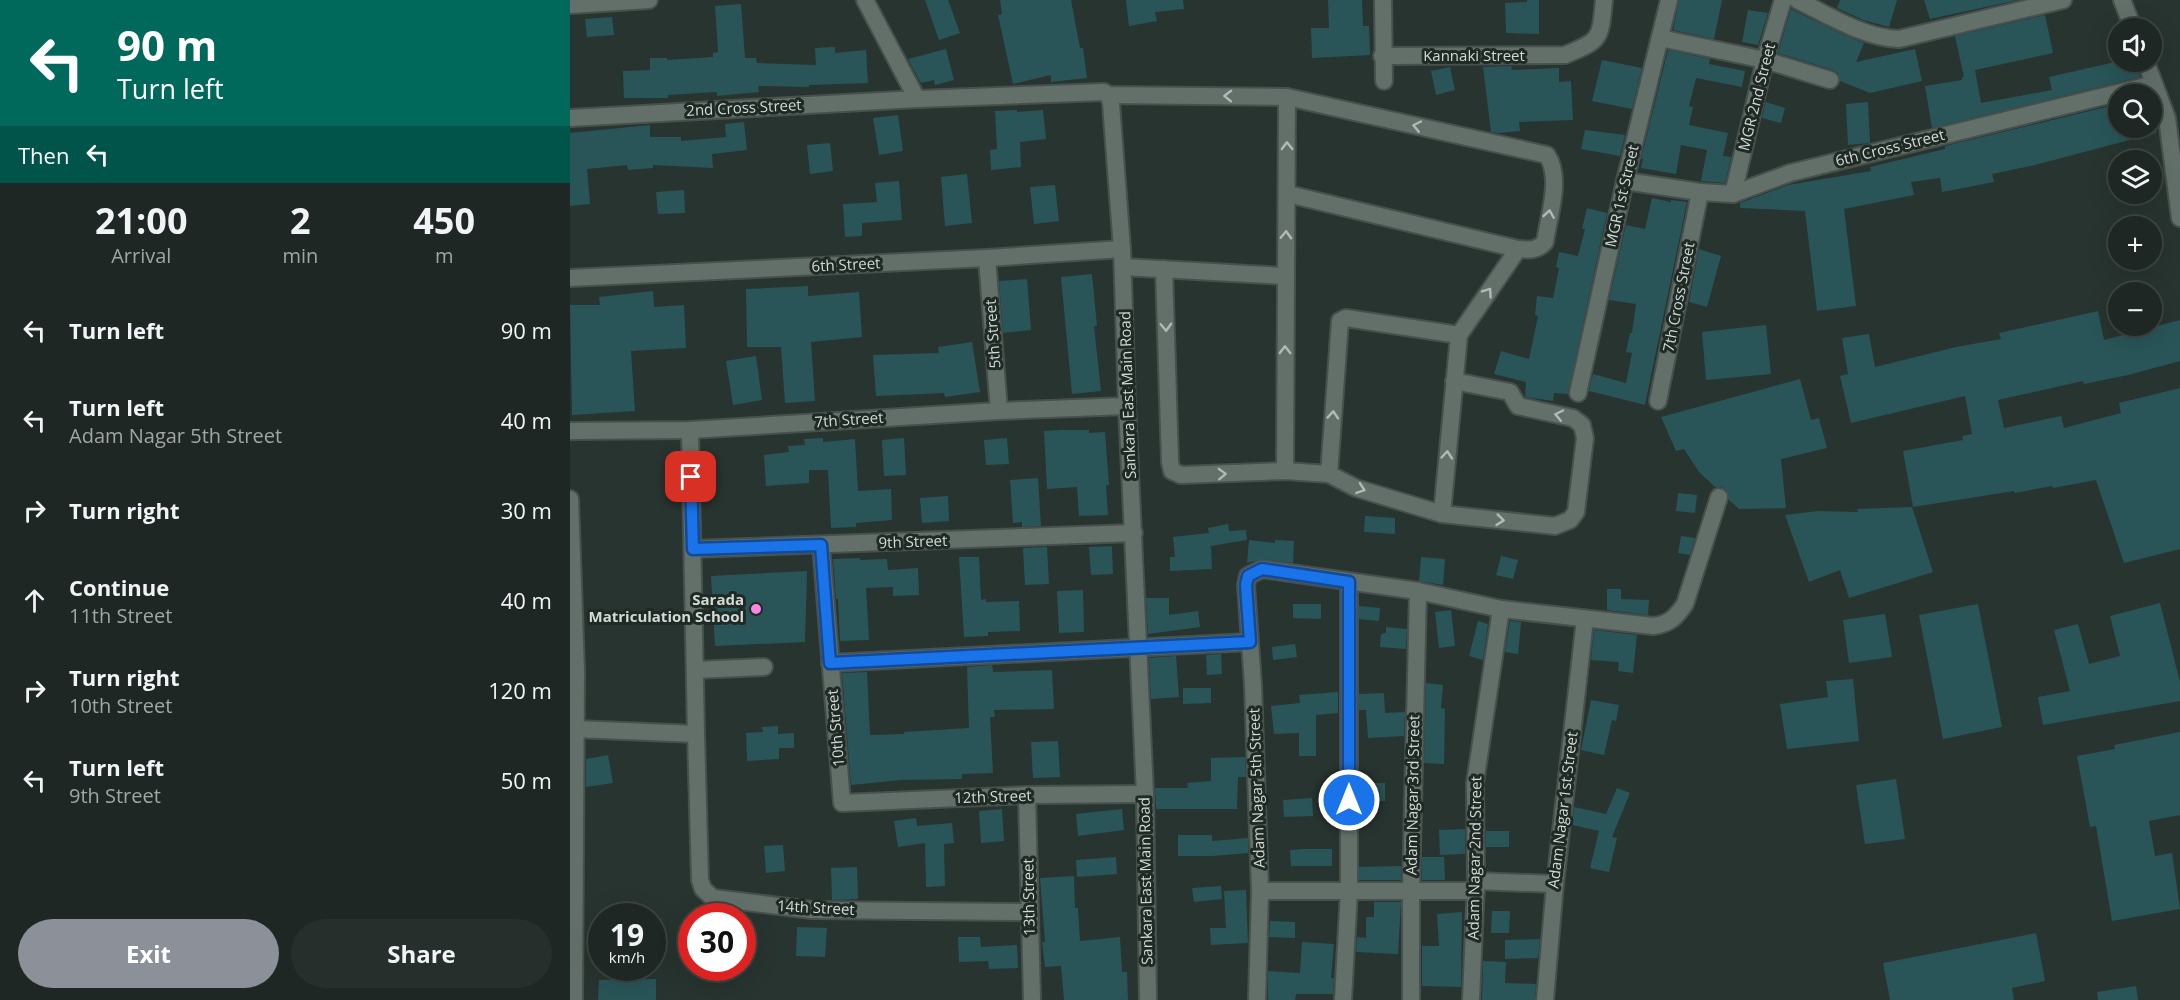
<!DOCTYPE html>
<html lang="en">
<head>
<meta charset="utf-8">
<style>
  :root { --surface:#1e2723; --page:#262f2b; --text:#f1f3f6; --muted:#a1a5a6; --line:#3c4441; --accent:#8c9099 }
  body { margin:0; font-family:"Open Sans",sans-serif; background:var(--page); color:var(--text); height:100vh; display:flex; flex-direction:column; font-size:22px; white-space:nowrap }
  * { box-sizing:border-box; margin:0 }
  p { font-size:20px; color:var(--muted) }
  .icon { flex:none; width:33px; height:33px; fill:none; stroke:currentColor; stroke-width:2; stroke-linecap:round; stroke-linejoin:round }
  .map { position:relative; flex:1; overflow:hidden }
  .side { display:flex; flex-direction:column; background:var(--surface); width:570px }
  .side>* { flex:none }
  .hud { background:#00695c; color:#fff; overflow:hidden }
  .tools { position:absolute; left:1538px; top:18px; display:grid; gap:12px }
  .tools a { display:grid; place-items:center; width:54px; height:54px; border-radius:50%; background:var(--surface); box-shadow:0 6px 24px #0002,0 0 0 2px var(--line); font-size:30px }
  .speed { position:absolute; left:18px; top:903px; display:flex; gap:12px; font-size:30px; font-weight:700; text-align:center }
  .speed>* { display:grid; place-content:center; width:78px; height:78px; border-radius:50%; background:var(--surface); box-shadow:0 6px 24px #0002,0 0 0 2px var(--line); line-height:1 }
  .speed small { font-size:15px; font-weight:400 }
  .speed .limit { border:9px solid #d22; background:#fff; color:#111 }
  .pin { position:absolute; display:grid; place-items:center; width:51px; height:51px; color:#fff; margin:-26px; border-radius:12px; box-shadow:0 3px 9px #0006 }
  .me { position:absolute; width:66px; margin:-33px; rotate:0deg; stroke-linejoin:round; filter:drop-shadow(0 0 4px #0008) }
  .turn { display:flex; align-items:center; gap:21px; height:126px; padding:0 18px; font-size:27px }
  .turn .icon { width:78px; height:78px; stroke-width:2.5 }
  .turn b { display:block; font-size:42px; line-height:51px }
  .then { display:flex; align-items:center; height:57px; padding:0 18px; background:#0003; gap:12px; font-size:22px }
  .eta { display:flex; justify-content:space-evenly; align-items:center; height:102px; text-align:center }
  .eta b { font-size:36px; font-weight:700; line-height:42px }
  .button { display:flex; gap:12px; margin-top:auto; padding:12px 18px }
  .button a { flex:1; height:69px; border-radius:36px; background:var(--accent); color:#fff; font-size:24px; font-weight:700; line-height:69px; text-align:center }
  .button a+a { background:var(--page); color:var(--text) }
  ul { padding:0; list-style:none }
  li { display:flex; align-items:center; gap:18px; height:90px; padding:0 18px }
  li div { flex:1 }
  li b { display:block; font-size:22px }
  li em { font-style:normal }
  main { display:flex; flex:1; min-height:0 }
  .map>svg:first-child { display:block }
  .building { fill:#295558 }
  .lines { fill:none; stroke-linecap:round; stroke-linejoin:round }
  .minor-casing { stroke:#47504d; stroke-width:20 }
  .tertiary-casing { stroke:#47504d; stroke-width:20 }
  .minor { stroke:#63706a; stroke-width:16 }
  .tertiary { stroke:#63706a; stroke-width:16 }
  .oneway { stroke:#b1bab6 }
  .route-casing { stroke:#114b97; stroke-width:15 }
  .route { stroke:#1a73e8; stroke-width:10 }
  .poi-dot { fill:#fc86e4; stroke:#1f2a25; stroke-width:2 }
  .labels { text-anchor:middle; stroke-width:6; stroke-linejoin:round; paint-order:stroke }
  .street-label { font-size:15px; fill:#d3dad7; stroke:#1f2a25 }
  .poi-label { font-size:15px; font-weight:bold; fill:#d3dad7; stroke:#1f2a25; text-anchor:end }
</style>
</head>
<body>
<main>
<section class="side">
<div class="hud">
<div class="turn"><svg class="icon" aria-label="left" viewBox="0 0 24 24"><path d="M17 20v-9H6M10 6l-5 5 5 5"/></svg><div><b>90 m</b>Turn left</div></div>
<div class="then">Then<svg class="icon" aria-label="left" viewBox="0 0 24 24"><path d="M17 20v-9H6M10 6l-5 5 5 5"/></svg></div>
</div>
<div class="eta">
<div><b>21:00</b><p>Arrival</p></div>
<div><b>2</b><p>min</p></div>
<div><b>450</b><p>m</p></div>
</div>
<ul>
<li><svg class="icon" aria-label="left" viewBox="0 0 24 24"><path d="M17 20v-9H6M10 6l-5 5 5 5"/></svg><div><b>Turn left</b></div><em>90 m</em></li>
<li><svg class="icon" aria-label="left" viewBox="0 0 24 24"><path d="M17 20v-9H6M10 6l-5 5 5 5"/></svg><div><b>Turn left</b><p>Adam Nagar 5th Street</p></div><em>40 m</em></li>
<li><svg class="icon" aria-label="right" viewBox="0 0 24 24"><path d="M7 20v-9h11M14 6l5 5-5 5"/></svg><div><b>Turn right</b></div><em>30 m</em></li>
<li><svg class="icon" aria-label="ahead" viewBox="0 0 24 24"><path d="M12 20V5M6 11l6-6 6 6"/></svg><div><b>Continue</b><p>11th Street</p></div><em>40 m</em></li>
<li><svg class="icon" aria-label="right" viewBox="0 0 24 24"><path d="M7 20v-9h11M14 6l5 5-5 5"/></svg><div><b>Turn right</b><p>10th Street</p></div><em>120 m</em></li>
<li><svg class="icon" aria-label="left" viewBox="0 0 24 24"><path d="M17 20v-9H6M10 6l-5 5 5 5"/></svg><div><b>Turn left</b><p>9th Street</p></div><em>50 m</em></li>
</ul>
<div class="button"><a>Exit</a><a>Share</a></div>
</section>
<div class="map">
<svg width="1610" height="1000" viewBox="0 0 1610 1000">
  <rect width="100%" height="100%" fill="#28342f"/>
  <g class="building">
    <polygon points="355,0 378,0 390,33 369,40"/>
    <polygon points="430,0 501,0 510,48 513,48 517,78 481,82 481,75 443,84 428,15 432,14"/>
    <polygon points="556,0 613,0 614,9 585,12 587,21 559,26"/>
    <polygon points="758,0 792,0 793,26 799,26 800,55 742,58 741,28 759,28"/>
    <polygon points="957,0 969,0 969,34 936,33 935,3 957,2"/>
    <polygon points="1109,0 1152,0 1144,39 1103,30"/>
    <polygon points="1270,0 1327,0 1319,27 1293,20 1267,8"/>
    <polygon points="1354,0 1448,0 1360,19"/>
    <polygon points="171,4 175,58 186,58 187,63 246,65 245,48 265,47 265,53 296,50 298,83 239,85 239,87 188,86 189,92 147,96 147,92 98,95 98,98 54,98 53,71 80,70 80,58 97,58 97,60 143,57 143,53 148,52 145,6"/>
    <polygon points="1221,9 1272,34 1294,43 1286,62 1345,49 1352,81 1300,93 1270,81 1268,73 1263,70 1208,53"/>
    <polygon points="1178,10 1198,13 1188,45 1172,42"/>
    <polygon points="1475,15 1483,53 1405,70 1411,103 1482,90 1479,77 1545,62 1566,62 1570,77 1362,128 1355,86 1392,80 1392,77 1394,77 1385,36"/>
    <polygon points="42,17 44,35 17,37 15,19"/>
    <polygon points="376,49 384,80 365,85 364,80 351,83 338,59"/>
    <polygon points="1098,50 1140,59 1139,64 1175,71 1172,87 1126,78 1119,106 1123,107 1119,125 1158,133 1153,156 1161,157 1155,183 1131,181 1137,150 1111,145 1106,174 1071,168 1073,159 1071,159"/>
    <polygon points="1032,60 1072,68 1062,109 1022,101"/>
    <polygon points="941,66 942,70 989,68 989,82 1001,81 1003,120 949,122 950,131 929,133 921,132 913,67"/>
    <polygon points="880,67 885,90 866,95 861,71"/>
    <polygon points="1196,102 1215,108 1211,123 1192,118"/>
    <polygon points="1298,102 1300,143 1278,145 1276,104"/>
    <polygon points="1548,104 1548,128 1585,128 1586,133 1465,165 1422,174 1424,182 1372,192 1370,178 1341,182 1344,195 1274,209 1286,306 1247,311 1235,211 1170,208 1170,203 1218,185 1301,171 1300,167 1375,149 1375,146"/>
    <polygon points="447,110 447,112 473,110 476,139 450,142 451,167 421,170 420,150 427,149 425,111"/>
    <polygon points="328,115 333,151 309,155 303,118"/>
    <polygon points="174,122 177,150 142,154 143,168 83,165 83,168 58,170 57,165 17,169 20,204 0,206 0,133 80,125 80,137 111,137 111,141 156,137 155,124"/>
    <polygon points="1015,130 1055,135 1050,156 1011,149"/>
    <polygon points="260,143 263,171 240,174 237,145"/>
    <polygon points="397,174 402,223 375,226 371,177"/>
    <polygon points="329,181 332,220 292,223 292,236 275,237 273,204 307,202 305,183"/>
    <polygon points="485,185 489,221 464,224 460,187"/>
    <polygon points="114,190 115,213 88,214 86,192"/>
    <polygon points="1082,198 1101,202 1101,200 1117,202 1075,405 1019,391 1023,374 1056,383 1062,353 1056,352 1060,333 1062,333 1066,304 1039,300 1056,225 1075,229"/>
    <polygon points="1017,208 1037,213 998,394 984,393 983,401 955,397 956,382 924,374 931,351 959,359 968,316 965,315 967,296 983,298 989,268 986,267 989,252 1008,256 1015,229 1012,229"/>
    <polygon points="1129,249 1151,256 1137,307 1119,302"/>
    <polygon points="522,274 527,326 524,326 531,391 502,394 491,277"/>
    <polygon points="457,279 461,330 433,333 429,281"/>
    <polygon points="238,286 238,296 289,292 292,337 241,342 245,401 215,403 211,347 177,347 176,289"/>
    <polygon points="83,291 84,307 114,305 116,348 61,351 65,411 2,415 0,305 30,305 29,297"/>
    <polygon points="1528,311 1534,340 1610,320 1610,361 1558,375 1514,384 1513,381 1428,400 1434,428 1491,416 1494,428 1551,413 1549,403 1610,388 1610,549 1554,563 1526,480 1483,488 1482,486 1445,493 1444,491 1343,507 1333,451 1393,440 1392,436 1402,434 1395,396 1281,423 1270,376 1278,374 1272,338 1299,334 1305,367 1386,347 1431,339 1429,333"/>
    <polygon points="1196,325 1201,374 1136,380 1132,332"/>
    <polygon points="402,342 410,392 375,397 374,393 306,396 303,355 369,353 368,347"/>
    <polygon points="186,356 192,400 163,405 156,361"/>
    <polygon points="1230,379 1241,420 1249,418 1257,448 1211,459 1216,508 1169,509 1159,500 1156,490 1152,487 1145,487 1129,472 1114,449 1106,451 1091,417"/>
    <polygon points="491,430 519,430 519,433 535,432 539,485 536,485 538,515 509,516 507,487 477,489 474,431"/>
    <polygon points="253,438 253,442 285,439 288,491 321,489 322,520 286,523 286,527 261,528 258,470 239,470 239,483 196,486 194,455 219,452 218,446 235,445 234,439"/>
    <polygon points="334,438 336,475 314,476 312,440"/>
    <polygon points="437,438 439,464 416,465 414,440"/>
    <polygon points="468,478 471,526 452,527 452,522 443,523 440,480"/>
    <polygon points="1108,493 1127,495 1125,513 1106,511"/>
    <polygon points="378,496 379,521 352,523 350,498"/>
    <polygon points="1342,507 1363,572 1279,598 1270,570 1239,582 1215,515 1248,511 1288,512 1287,509"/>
    <polygon points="795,516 825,518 825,534 794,532"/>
    <polygon points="658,524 659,531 676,530 677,540 641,546 642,569 600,571 600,557 605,557 603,537 639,533 638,528"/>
    <polygon points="1111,536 1125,538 1120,555 1108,553"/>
    <polygon points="679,540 705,543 705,540 724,541 723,563 693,559 677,563"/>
    <polygon points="542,546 543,574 521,575 519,547"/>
    <polygon points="477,547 479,584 455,585 453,548"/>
    <polygon points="931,556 948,560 943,579 926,575"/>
    <polygon points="389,557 409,557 411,600 416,599 416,602 449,601 450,631 418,632 418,636 394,637"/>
    <polygon points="851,557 875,559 873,585 849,581"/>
    <polygon points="290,558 290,560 317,559 318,570 348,568 349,595 323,596 323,587 296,588 299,640 270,641 268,599 266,599 263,559"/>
    <polygon points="237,571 235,642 145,646 141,576"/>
    <polygon points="1037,589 1051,589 1051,599 1079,600 1078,615 1037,610"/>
    <polygon points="513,590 514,632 489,633 487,591"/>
    <polygon points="576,598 599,598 599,615 628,611 630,627 578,634"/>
    <polygon points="1590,603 1610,682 1610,701 1473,725 1468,697 1500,691 1484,630 1508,624 1519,664 1550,656 1540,616"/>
    <polygon points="723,604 751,604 751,619 723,618"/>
    <polygon points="1408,604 1432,727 1373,739 1349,615"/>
    <polygon points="789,606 810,608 809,621 789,619"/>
    <polygon points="881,610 885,646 869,648 865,612"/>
    <polygon points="1315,614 1322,657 1279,663 1273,620"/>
    <polygon points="908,621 918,624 913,660 899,656"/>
    <polygon points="940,621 951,622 948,654 935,652"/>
    <polygon points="816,627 837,629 836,649 810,647 811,634 816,633"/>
    <polygon points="1024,630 1067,635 1063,673 1048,671 1049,662 1021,660"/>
    <polygon points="725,644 727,657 703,660 702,647"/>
    <polygon points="651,654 652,674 637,675 636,655"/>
    <polygon points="606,656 609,697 581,699 579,658"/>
    <polygon points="422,665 423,672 482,670 484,709 424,710 425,717 420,717 423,773 392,774 392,779 331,780 281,785 272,673 297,672 300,735 334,734 334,732 399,728 397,667"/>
    <polygon points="1283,679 1289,741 1217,749 1210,704 1258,697 1256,681"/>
    <polygon points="856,683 873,685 871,708 875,709 874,764 854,763"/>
    <polygon points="613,688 641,688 641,703 613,704"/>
    <polygon points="768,692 768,713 746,715 746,756 729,756 729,733 704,734 701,706 730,703 729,695"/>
    <polygon points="814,693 815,713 835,712 834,736 798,738 796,710 789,710 789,694"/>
    <polygon points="1021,700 1049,705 1046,721 1042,720 1034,755 1011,750"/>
    <polygon points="208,726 208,734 224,733 224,748 209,748 209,759 177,761 176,733 193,732 192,727"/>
    <polygon points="1610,732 1610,815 1579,821 1585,856 1602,853 1610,909 1542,921 1526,826 1520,827 1507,756 1545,749 1544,745"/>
    <polygon points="488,741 490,777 463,778 461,742"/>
    <polygon points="38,755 43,783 16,787 16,759"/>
    <polygon points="675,757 676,777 668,777 667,809 586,809 585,788 618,788 617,783 641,781 641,758"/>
    <polygon points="1326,779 1335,839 1295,844 1286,785"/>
    <rect x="793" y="783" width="22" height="18"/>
    <polygon points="1047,788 1060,793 1042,837 1047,838 1039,872 1020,868 1029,831 1002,825 1004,807 1036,814"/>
    <polygon points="742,798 743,816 714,817 713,800"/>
    <polygon points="432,809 434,841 411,843 409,811"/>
    <polygon points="552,809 554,830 508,836 506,814"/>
    <polygon points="346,818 347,826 382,823 384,843 374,844 375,886 356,887 355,843 328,847 324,821"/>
    <polygon points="895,829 895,854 870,855 869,830"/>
    <rect x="916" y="831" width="23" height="16"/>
    <polygon points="608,835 642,835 642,841 678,838 678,853 642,856 608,856"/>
    <polygon points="213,845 215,871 196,873 194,846"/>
    <polygon points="734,849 762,849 762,866 721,866 720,850"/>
    <polygon points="546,857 547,874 507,877 506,860"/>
    <polygon points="852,857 874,857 875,880 852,880"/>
    <polygon points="831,866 831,880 789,880 789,867"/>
    <polygon points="287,867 288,899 262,900 261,868"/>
    <polygon points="504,876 505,908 508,908 510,941 550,937 552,972 557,972 558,1000 494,1000 491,966 475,967 472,942 475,942 470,878"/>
    <polygon points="651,886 652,899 624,902 622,888"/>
    <polygon points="676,890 678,943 641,945 640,928 656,928 654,891"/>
    <polygon points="804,902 831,902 828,954 786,952 787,937 796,938 796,917 804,917"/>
    <polygon points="922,911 940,911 939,933 921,933"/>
    <polygon points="892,912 891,987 852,986 852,946 869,946 867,914"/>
    <polygon points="700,921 725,922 725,938 699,937"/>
    <polygon points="227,927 257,928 255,957 226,956"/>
    <polygon points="1466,933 1475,981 1442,988 1444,1000 1320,1000 1313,963"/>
    <polygon points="388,937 410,937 411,947 447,945 448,968 419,969 418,961 389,962"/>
    <polygon points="970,939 968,958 935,959 935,940"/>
    <polygon points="732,942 764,944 761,978 764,978 763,994 726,994 725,1000 698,1000 698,971 730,973"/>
    <polygon points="913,961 936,962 935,983 966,984 965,1000 912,1000"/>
    <polygon points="86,979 86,1000 28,1000 29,980"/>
    <polygon points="1566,986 1568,1000 1528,1000 1527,992"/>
  </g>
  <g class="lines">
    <g class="minor-casing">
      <g id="minor">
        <polyline points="295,0 347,99"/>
        <polyline points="813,0 814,81"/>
        <path d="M1227 0C1258 15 1294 38 1329 39L1493 0"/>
        <polyline points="0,5 79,0"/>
        <polyline points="1090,38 1195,60 1260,80"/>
        <path d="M812 56 995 55C1032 40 1030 39 1034 0"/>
        <polyline points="539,95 541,103 552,249 557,406 575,794 578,1000"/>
        <path d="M0 118 347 99 534 92 539 95 717 97 977 155C992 178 979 215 975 242 967 251 959 250 948 249L718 194"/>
        <polyline points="1055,181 1130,192 1163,194 1220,173 1584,84"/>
        <polyline points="1163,194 1195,60 1213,0"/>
        <polyline points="417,258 429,411"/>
        <polyline points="553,267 715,276"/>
        <polyline points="594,269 600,462 602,471 611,475 715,471 759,474 786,488 872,514 985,526 1000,520 1006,512 1015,438 1012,425 1003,418 948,406 940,392 884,381"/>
        <polyline points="0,278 417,258 552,249"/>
        <polyline points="1008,393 1055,181 1099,0"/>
        <polyline points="1088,401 1130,192"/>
        <polyline points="120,430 126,734"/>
        <polyline points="0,431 120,430 429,411 557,406"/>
        <polyline points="715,471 717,97"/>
        <polyline points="759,474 770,321 776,318 889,335"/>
        <polyline points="872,514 889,335 948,249"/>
        <polyline points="251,545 272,803 457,795 575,794"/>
        <polyline points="123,549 564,533"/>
        <polyline points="260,663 680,642"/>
        <polyline points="125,670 194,667"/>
        <polyline points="6,729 126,734 130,880 133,889 143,898 242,910 459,912"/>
        <polyline points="457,795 462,1000"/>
        <polyline points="906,881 985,884"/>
        <polyline points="690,891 906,891"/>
        <path d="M687 1000 690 891 683 685 676 585 678 576 692 569 848 591 931 609 1083 626C1100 624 1106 617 1115 604L1149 497"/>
        <polyline points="773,1000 779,891 779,582"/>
        <polyline points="841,1000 841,891 848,591"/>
        <polyline points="901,1000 906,881 905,783 931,609"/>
        <polyline points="975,1000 985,884 1015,619"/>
      </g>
    </g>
    <g class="tertiary-casing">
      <g id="tertiary">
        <polyline points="1552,0 1563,28"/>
        <polyline points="1576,62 1597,118 1610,218"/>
        <polyline points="0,499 6,671 4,1000"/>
      </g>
    </g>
    <use href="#minor" class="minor"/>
    <use href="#tertiary" class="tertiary"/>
  </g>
  <defs><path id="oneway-chevron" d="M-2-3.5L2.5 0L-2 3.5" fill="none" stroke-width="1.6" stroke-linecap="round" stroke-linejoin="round" transform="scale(1.5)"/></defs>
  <g class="oneway">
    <use href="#oneway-chevron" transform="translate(658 96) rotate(-179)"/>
    <use href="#oneway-chevron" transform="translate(847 126) rotate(-168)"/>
    <use href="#oneway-chevron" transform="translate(717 146) rotate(-91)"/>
    <use href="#oneway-chevron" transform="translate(979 214) rotate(-81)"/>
    <use href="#oneway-chevron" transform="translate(716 235) rotate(-88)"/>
    <use href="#oneway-chevron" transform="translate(918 292) rotate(-55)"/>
    <use href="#oneway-chevron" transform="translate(596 327) rotate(88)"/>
    <use href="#oneway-chevron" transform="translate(715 350) rotate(-90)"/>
    <use href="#oneway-chevron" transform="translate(763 415) rotate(-86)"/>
    <use href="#oneway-chevron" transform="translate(989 415) rotate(-168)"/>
    <use href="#oneway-chevron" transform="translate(877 455) rotate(-85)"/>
    <use href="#oneway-chevron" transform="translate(652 474) rotate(-2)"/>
    <use href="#oneway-chevron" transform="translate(791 489) rotate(19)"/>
    <use href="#oneway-chevron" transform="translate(930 520) rotate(6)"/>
  </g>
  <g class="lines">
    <g class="route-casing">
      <polyline id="route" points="121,477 123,549 251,545 260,663 680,642 676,585 678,576 692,569 779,582 779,800"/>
    </g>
    <use href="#route" class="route"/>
  </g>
  <circle class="poi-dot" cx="186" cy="609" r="6"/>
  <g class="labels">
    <g class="street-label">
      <text x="904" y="61">Kannaki Street</text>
      <text transform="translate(1187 97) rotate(-76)" y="5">MGR 2nd Street</text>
      <text transform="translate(174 108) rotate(-3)" y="5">2nd Cross Street</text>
      <text transform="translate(1320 148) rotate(-14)" y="5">6th Cross Street</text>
      <text transform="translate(1052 196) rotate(-77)" y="5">MGR 1st Street</text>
      <text transform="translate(276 265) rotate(-3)" y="5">6th Street</text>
      <text transform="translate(1109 297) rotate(-79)" y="5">7th Cross Street</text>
      <text transform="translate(423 334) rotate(-94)" y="5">5th Street</text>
      <text transform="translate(558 395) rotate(-92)" y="5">Sankara East Main Road</text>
      <text transform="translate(279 420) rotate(-4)" y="5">7th Street</text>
      <text transform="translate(343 542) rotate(-2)" y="5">9th Street</text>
      <text transform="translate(266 728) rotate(-95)" y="5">10th Street</text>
      <text transform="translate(687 788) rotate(-92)" y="5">Adam Nagar 5th Street</text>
      <text transform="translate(843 795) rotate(-89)" y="5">Adam Nagar 3rd Street</text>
      <text transform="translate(423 797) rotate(-2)" y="5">12th Street</text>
      <text transform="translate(993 810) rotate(-83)" y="5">Adam Nagar 1st Street</text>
      <text transform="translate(905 858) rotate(-89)" y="5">Adam Nagar 2nd Street</text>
      <text transform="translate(576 881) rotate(-91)" y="5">Sankara East Main Road</text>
      <text transform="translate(459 897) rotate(-91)" y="5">13th Street</text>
      <text transform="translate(246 908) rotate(3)" y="5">14th Street</text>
    </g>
    <g class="poi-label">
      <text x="174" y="605">Sarada<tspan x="174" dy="17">Matriculation School</tspan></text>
    </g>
  </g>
</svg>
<div class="tools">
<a><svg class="icon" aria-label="sound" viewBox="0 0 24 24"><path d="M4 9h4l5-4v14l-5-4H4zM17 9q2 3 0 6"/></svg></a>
<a><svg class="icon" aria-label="search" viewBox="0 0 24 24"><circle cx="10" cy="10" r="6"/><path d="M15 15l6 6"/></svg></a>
<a><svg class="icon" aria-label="layers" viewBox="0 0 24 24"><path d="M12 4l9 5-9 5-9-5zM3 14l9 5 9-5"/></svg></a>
<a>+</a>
<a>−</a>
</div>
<div class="speed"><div>19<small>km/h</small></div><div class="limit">30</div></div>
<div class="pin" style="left:121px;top:477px;background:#d93025"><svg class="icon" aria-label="arrive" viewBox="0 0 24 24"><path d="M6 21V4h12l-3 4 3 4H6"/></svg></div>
<svg class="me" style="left:779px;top:800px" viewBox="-20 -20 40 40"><circle r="17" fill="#1a73e8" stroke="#fff" stroke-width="3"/><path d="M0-11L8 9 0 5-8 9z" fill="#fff"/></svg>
</div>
</main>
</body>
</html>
